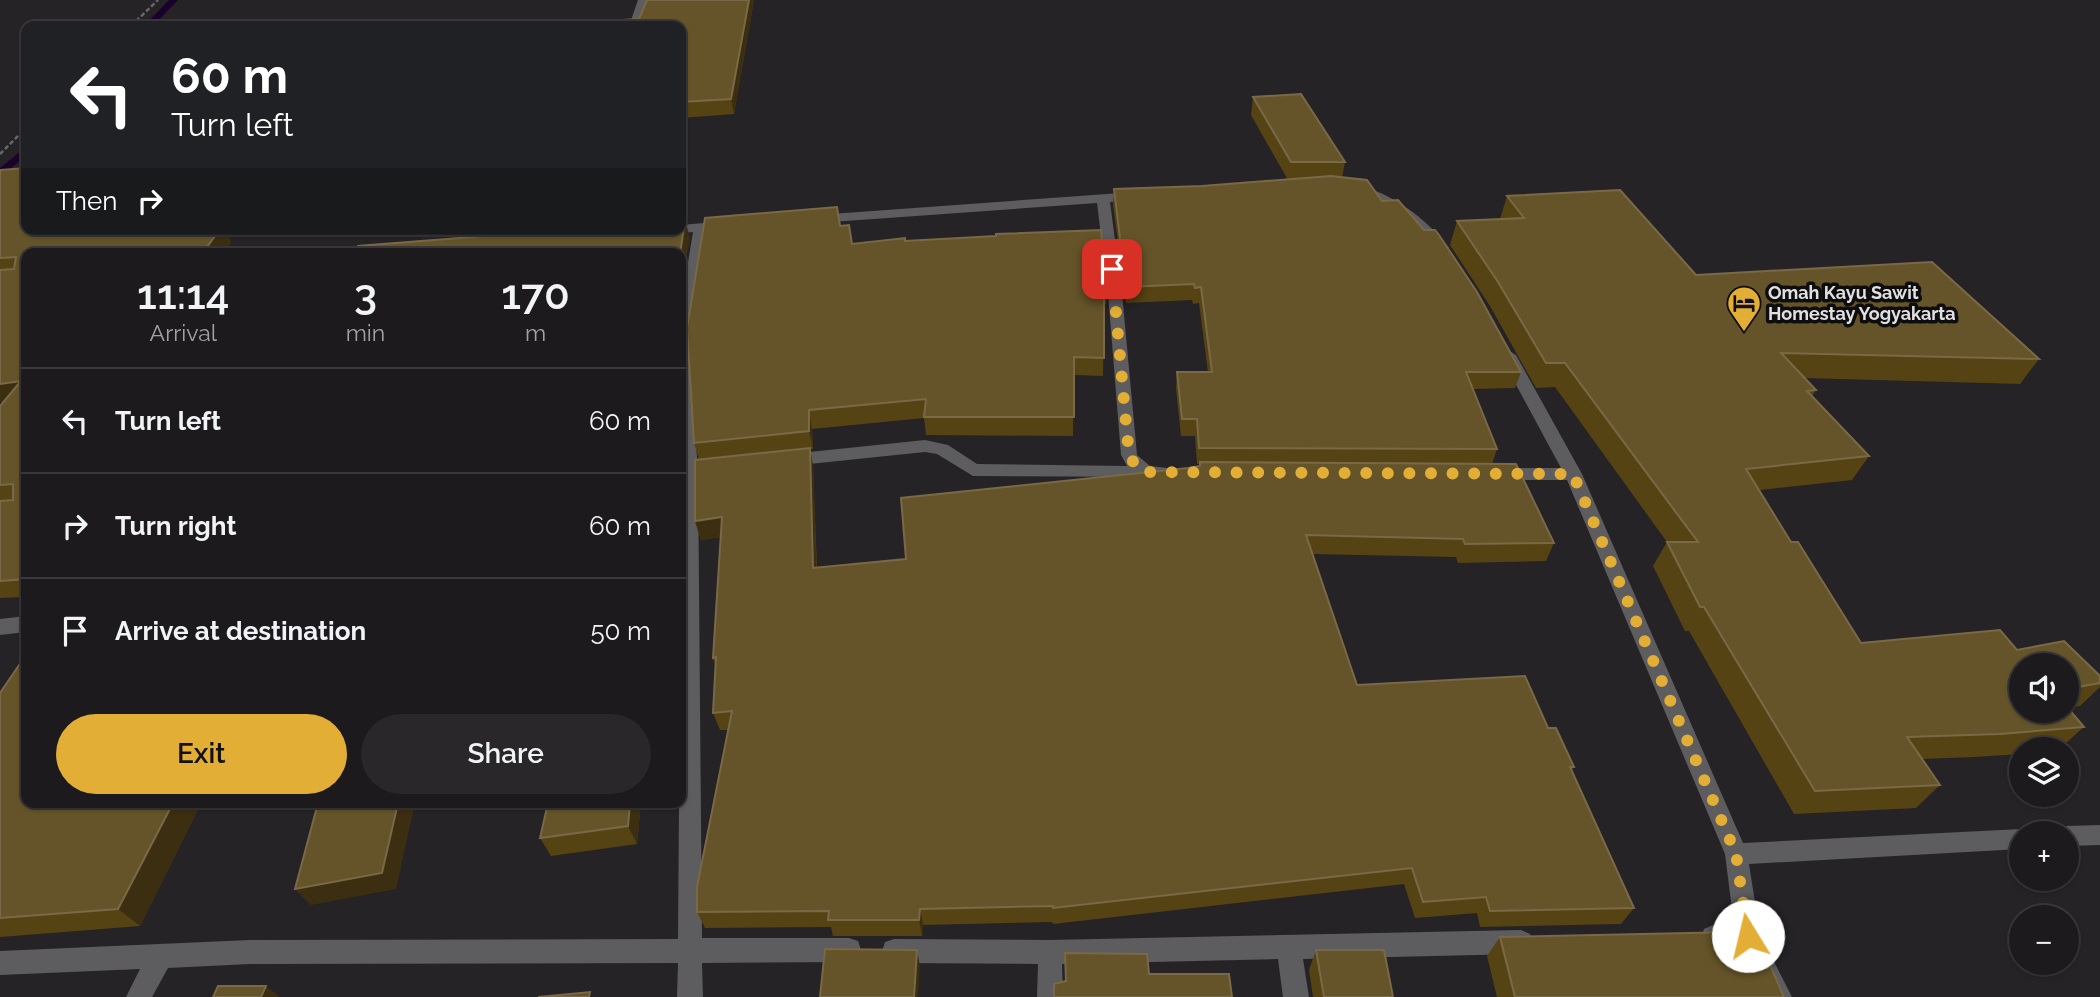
<!DOCTYPE html>
<html lang="en">
<head>
<meta charset="utf-8">
<style>
  :root { --surface:#1c1a1c; --page:#292729; --text:#f1f3f6; --muted:#a0a1a3; --line:#3a383b; --accent:#e3ae35 }
  body { margin:0; font-family:Raleway,sans-serif; background:var(--page); color:var(--text); height:100vh; display:flex; flex-direction:column; font-size:26px; white-space:nowrap }
  * { box-sizing:border-box; margin:0 }
  p { font-size:23px; color:var(--muted) }
  .icon { flex:none; width:38px; height:38px; fill:none; stroke:currentColor; stroke-width:2; stroke-linecap:round; stroke-linejoin:round }
  .map { position:relative; flex:1; overflow:hidden }
  .sheet { position:absolute; left:21px; top:248px; width:665px; height:560px; display:flex; flex-direction:column; background:var(--surface); border-radius:14px; box-shadow:0 2px 5px #0004,0 0 0 2px var(--line) }
  .sheet>* { flex:none }
  .top-card { position:absolute; left:21px; top:21px; width:665px; height:214px; border-radius:14px; box-shadow:0 2px 5px #0004,0 0 0 2px var(--line); background:#202124; color:#fff; overflow:hidden }
  .tools { position:absolute; left:2009px; top:653px; display:grid; gap:14px }
  .tools a { display:grid; place-items:center; width:70px; height:70px; border-radius:50%; background:var(--surface); box-shadow:0 2px 5px #0004,0 0 0 2px var(--line); font-size:35px }
  .pin { position:absolute; display:grid; place-items:center; width:60px; height:60px; color:#fff; margin:-30px; border-radius:14px; box-shadow:0 4px 10px #0006 }
  .me { position:absolute; width:77px; margin:-38px; rotate:351deg; stroke-linejoin:round; filter:drop-shadow(0 0 5px #0008) }
  .turn { display:flex; align-items:center; gap:24px; height:147px; padding:0 35px; font-size:32px }
  .turn .icon { width:91px; height:91px; stroke-width:2.5 }
  .turn b { display:block; font-size:49px; line-height:60px }
  .then { display:flex; align-items:center; height:66px; padding:0 35px; background:#0003; gap:14px; font-size:26px }
  .eta { display:flex; justify-content:space-evenly; align-items:center; height:119px; text-align:center }
  .eta b { font-size:42px; font-weight:600; line-height:49px }
  .action { display:flex; gap:14px; margin-top:auto; padding:14px 35px }
  .action a { flex:1; height:80px; border-radius:42px; background:var(--accent); color:#111; font-size:28px; font-weight:600; line-height:80px; text-align:center }
  .action a+a { background:var(--page); color:var(--text) }
  ul { padding:0; list-style:none }
  li { display:flex; align-items:center; gap:21px; height:105px; padding:0 35px; border-top:2px solid var(--line) }
  li div { flex:1 }
  li b { display:block; font-size:26px }
  li em { font-style:normal }
  .map>svg:first-child { display:block }
  .lines { fill:none; stroke-linecap:round; stroke-linejoin:round }
  .stream { fill:#1b002c; fill-rule:evenodd }
  .path { stroke:#69676a; stroke-width:2.5; stroke-dasharray:4.5 2.5; stroke-linecap:butt }
  .minor { fill:#5d5c5e; fill-rule:evenodd }
  .wall { fill:#564313; fill-rule:evenodd }
  .shaded-wall { fill:#3c2f11 }
  .building { fill:#655429; stroke:#796946; stroke-width:2 }
  .route { stroke:#e3ae35; stroke-width:12; stroke-dasharray:0 21.6 }
  .labels { text-anchor:middle; stroke-width:7; stroke-linejoin:round; paint-order:stroke }
  .poi-label { font-size:18px; font-weight:bold; fill:#e1dfe2; stroke:#0d0d0e; text-anchor:start }
</style>
</head>
<body>
<div class="map">
<svg width="2100" height="997" viewBox="0 0 2100 997">
  <rect width="100%" height="100%" fill="#252326"/>
  <g class="lines">
    <g class="stream">
      <polygon points="169,0 178,0 153,26 144,26"/>
      <polygon points="26,147 26,156 0,177 0,168"/>
    </g>
    <g class="path">
      <polyline points="131,26 158,0"/>
      <polyline points="0,154 26,128"/>
    </g>
    <g class="minor">
      <polygon points="638,0 648,0 639,26 629,26"/>
      <path d="M1355 184C1393 194 1425 217 1449 248L1447 251H1437C1413 223 1387 201 1350 191L1349 188Z"/>
      <polygon points="1135,192 1140,193 1140,199 1110,202 1122,293 1137,455 1150,466 1176,469 1179,473 1176,477 973,476 937,454 925,452 790,466 784,464 782,460 790,454 925,440 948,445 977,464 1127,466 1121,455 1108,293 1097,203 817,223 810,219 817,215"/>
      <polygon points="726,221 731,222 731,228 707,231 689,346 698,471 702,938 849,938 858,941 861,950 858,959 849,962 702,963 703,997 677,997 678,963 250,964 168,968 152,997 126,997 140,969 0,975 0,951 250,940 678,939 679,803 681,803 681,305 693,232 681,233 674,229 681,229 681,225"/>
      <polygon points="1508,350 1516,355 1582,474 1743,843 2021,829 2030,833 2021,833 2021,849 1749,864 1760,934 1792,997 1766,997 1741,948 1713,949 1704,945 1701,937 1704,929 1713,925 1734,925 1725,854 1567,480 1499,480 1490,474 1499,468 1561,468 1500,355"/>
      <polygon points="26,616 26,632 0,635 0,619"/>
      <polygon points="2100,825 2100,845 2067,846 2067,833 2057,833 2059,829 2067,826"/>
      <polygon points="1521,930 1530,934 1533,942 1530,950 1521,954 1303,959 1309,997 1283,997 1278,959 1062,964 1063,997 1037,997 1038,964 894,963 885,960 882,951 885,942 894,939 1050,940"/>
    </g>
  </g>
  <g class="wall">
    <polygon points="647,0 754,0 734,114 681,118 681,26 639,19"/>
    <polygon points="1253,97 1345,162 1342,178 1382,201 1521,372 1515,388 1472,389 1497,449 1492,464 1554,543 1546,561 1458,563 1456,557 1312,554 1357,685 1548,728 1574,767 1572,770 1634,908 1621,924 1480,927 1477,913 1415,918 1404,884 1053,924 1052,922 923,925 922,936 833,936 831,927 705,928 697,912 729,730 720,730 713,713 716,666 713,658 721,537 701,540 695,521 699,459 694,443 840,226 852,244 905,241 1107,286 1106,304 1104,304 1103,376 1074,375 1073,436 926,435 924,418 812,429 813,449 810,449 813,466 817,567 906,559 1188,468 1199,466 1199,464 1197,464 1195,436 1181,436 1176,388 1177,372 1208,372 1199,303 1193,304 1192,300 1126,303 1113,204 1114,189 1202,186 1288,180 1251,115"/>
    <polygon points="0,170 26,229 224,229 231,242 223,254 26,254 26,597 0,598 0,406 4,402 0,402"/>
    <path d="M1620 190 1696 275 1932 262 2039 359 2020 384 1804 378 1816 390 1812 396 1869 456 1852 480 1760 490 1791 542H1798L1861 643 2000 630 2017 650 2064 641 2100 676V687L2080 706 2068 708 2084 727 2059 749H2021V754L1975 757 1922 759 1940 785 1916 808 1794 814 1689 631H1685L1653 566 1667 542 1555 387 1536 388 1490 306 1450 245 1457 221 1500 219 1507 196ZM2021 665H2067V710H2021Z"/>
    <polygon points="0,693 26,803 201,803 140,926 0,937"/>
    <polygon points="548,803 641,803 637,844 551,856 540,838"/>
    <polygon points="1500,937 1750,966 1784,997 1497,997 1487,956"/>
    <polygon points="1316,950 1393,997 1313,997 1309,970"/>
  </g>
  <g class="shaded-wall">
    <polygon points="749,0 754,0 734,114 731,99"/>
    <polygon points="685,221 690,237 681,290 681,254 680,254"/>
    <polygon points="202,229 224,229 231,242 223,254 202,254"/>
    <polygon points="21,381 26,399 0,402 0,384"/>
    <polygon points="809,410 812,429 813,449 809,431"/>
    <polygon points="810,448 813,466 817,586 813,568"/>
    <polygon points="722,517 727,536 701,540 695,521"/>
    <polygon points="173,803 201,803 140,926 118,909"/>
    <polygon points="398,803 415,803 396,889 311,905 295,889"/>
    <polygon points="630,803 641,803 637,844 628,826"/>
    <polygon points="920,909 923,925 922,936 919,920"/>
    <polygon points="917,950 920,966 918,997 914,997"/>
    <polygon points="266,986 280,997 261,997"/>
  </g>
  <g class="building">
    <polygon points="647,0 749,0 731,99 681,102 681,26 519,26 639,19"/>
    <polygon points="1301,94 1345,162 1291,162 1253,97"/>
    <polygon points="26,168 26,229 220,229 202,254 26,254 26,579 0,581 0,501 13,500 13,484 0,485 0,406 21,381 0,384 0,270 14,269 16,257 0,258 0,170"/>
    <polygon points="1331,176 1367,180 1382,201 1398,200 1424,230 1435,230 1439,235 1477,292 1521,372 1466,372 1497,449 1199,448 1197,419 1182,419 1177,372 1212,372 1201,287 1195,288 1194,284 1126,287 1114,189 1202,186"/>
    <polygon points="1620,190 1696,275 1932,262 2039,359 1781,353 1816,390 1807,391 1869,456 1746,469 1791,542 1798,542 1861,643 2000,630 2017,650 2064,641 2100,676 2100,683 2067,689 2067,665 2021,665 2021,710 2067,710 2067,707 2084,727 2000,734 1907,737 1940,785 1815,791 1704,607 1700,607 1667,542 1698,542 1565,363 1546,363 1498,282 1457,221 1524,218 1507,196"/>
    <polygon points="837,207 840,226 849,225 852,244 905,238 905,241 996,236 996,234 1101,230 1107,286 1104,286 1104,358 1074,357 1074,417 924,417 926,399 809,410 809,431 694,443 687,328 705,218"/>
    <polygon points="681,221 685,221 680,254 354,254 358,246 574,229 681,229"/>
    <polygon points="810,448 813,568 906,559 901,498 1188,468 1200,466 1200,462 1516,464 1554,543 1465,544 1463,539 1306,535 1357,685 1525,676 1548,728 1556,728 1574,767 1570,767 1634,908 1490,911 1486,897 1423,902 1412,868 1053,908 1053,906 920,909 919,920 828,920 829,911 697,912 697,887 732,711 713,713 716,657 713,658 722,517 695,521 695,460"/>
    <polygon points="26,655 26,803 173,803 118,909 0,918 0,693"/>
    <polygon points="318,803 398,803 382,873 295,889"/>
    <polygon points="548,803 630,803 628,826 540,838"/>
    <polygon points="1736,932 1750,966 1771,967 1784,997 1515,997 1500,937"/>
    <polygon points="825,949 917,950 914,997 820,997"/>
    <polygon points="1316,950 1384,950 1393,997 1324,997"/>
    <polygon points="1065,953 1147,954 1149,974 1229,974 1232,997 1054,997 1054,984 1066,981"/>
    <polygon points="218,986 266,986 261,997 213,997"/>
    <polygon points="590,992 589,997 538,997"/>
  </g>
  <g class="lines">
    <polyline class="route" points="1112,269 1129,456 1137,467 1145,472 1573,474 1736,854 1748,936"/>
  </g>
  <defs>
    <g id="hotel-pin" transform="scale(1.75)"><path d="M0 17L-7.5 6A9.5 9.5 0 1 1 7.5 6Z" fill="#e3ae35" stroke="#0d0d0e"/><path d="M-6-4.5h1.5V1H6V5H4.5V3h-9V5H-6ZM-4 0a1.8 1.8 0 1 1 3.6 0ZM.5 0V-2.5h3Q6-2.5 6 0Z" fill="#111"/></g>
  </defs>
  <g fill-rule="evenodd">
    <use href="#hotel-pin" x="1744" y="303"/>
  </g>
  <g class="labels">
    <g class="poi-label">
      <text x="1768" y="299">Omah Kayu Sawit<tspan x="1768" dy="21">Homestay Yogyakarta</tspan></text>
    </g>
  </g>
</svg>
<div class="tools">
<a><svg class="icon" aria-label="sound" viewBox="0 0 24 24"><path d="M4 9h4l5-4v14l-5-4H4zM17 9q2 3 0 6"/></svg></a>
<a><svg class="icon" aria-label="layers" viewBox="0 0 24 24"><path d="M12 4l9 5-9 5-9-5zM3 14l9 5 9-5"/></svg></a>
<a>+</a>
<a>−</a>
</div>
<div class="pin" style="left:1112px;top:269px;background:#d93025"><svg class="icon" aria-label="arrive" viewBox="0 0 24 24"><path d="M6 21V4h12l-3 4 3 4H6"/></svg></div>
<svg class="me" style="left:1748px;top:936px" viewBox="-20 -20 40 40"><circle r="19" fill="#fff"/><path d="M0-13L10 11 0 6-10 11z" fill="#e3ae35"/></svg>
<div class="top-card">
<div class="turn"><svg class="icon" aria-label="left" viewBox="0 0 24 24"><path d="M17 20v-9H6M10 6l-5 5 5 5"/></svg><div><b>60 m</b>Turn left</div></div>
<div class="then">Then<svg class="icon" aria-label="right" viewBox="0 0 24 24"><path d="M7 20v-9h11M14 6l5 5-5 5"/></svg></div>
</div>
<section class="sheet">
<div class="eta">
<div><b>11:14</b><p>Arrival</p></div>
<div><b>3</b><p>min</p></div>
<div><b>170</b><p>m</p></div>
</div>
<ul>
<li><svg class="icon" aria-label="left" viewBox="0 0 24 24"><path d="M17 20v-9H6M10 6l-5 5 5 5"/></svg><div><b>Turn left</b></div><em>60 m</em></li>
<li><svg class="icon" aria-label="right" viewBox="0 0 24 24"><path d="M7 20v-9h11M14 6l5 5-5 5"/></svg><div><b>Turn right</b></div><em>60 m</em></li>
<li><svg class="icon" aria-label="arrive" viewBox="0 0 24 24"><path d="M6 21V4h12l-3 4 3 4H6"/></svg><div><b>Arrive at destination</b></div><em>50 m</em></li>
</ul>
<div class="action"><a>Exit</a><a>Share</a></div>
</section>
</div>
</body>
</html>
